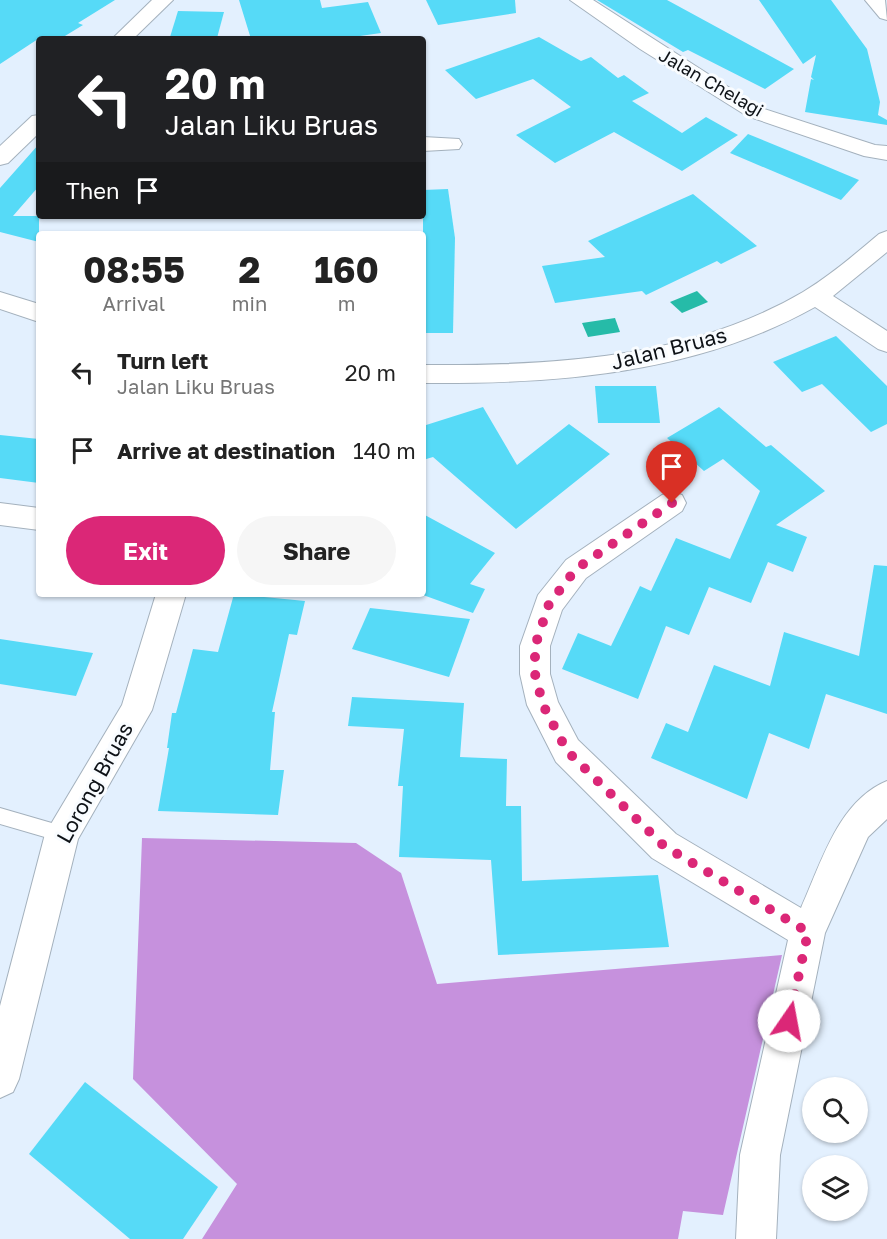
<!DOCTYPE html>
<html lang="en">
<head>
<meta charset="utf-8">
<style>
  :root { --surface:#fff; --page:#f6f6f6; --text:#222; --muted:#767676; --accent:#db2777 }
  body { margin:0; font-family:"Golos Text",sans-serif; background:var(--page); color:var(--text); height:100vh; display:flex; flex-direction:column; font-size:22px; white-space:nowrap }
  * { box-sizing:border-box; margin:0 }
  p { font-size:20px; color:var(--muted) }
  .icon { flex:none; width:33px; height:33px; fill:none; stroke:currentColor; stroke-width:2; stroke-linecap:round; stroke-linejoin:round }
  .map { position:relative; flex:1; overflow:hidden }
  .sheet { position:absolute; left:36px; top:231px; width:390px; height:366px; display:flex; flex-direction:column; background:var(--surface); border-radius:6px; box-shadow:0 2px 4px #0004 }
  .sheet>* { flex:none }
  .guide { position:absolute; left:36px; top:36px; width:390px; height:183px; border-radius:6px; box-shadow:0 2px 4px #0004; background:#202124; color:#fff; overflow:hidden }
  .controls { position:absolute; left:802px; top:1077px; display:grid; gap:12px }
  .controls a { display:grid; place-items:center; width:66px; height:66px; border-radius:50%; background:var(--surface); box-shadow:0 2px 4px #0004; font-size:30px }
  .pin { position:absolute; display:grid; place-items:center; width:51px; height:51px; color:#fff; margin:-62px -26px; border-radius:50% 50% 50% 0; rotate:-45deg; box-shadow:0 0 6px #0007 }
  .pin .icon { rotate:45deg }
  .me { position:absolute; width:66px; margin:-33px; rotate:12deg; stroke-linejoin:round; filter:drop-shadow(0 0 4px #0008) }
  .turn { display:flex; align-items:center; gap:21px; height:126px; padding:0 30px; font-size:27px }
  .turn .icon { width:78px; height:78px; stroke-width:2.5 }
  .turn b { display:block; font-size:42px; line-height:51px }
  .then { display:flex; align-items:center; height:57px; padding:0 30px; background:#0003; gap:12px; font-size:22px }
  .eta { display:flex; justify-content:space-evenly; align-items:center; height:102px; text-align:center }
  .eta b { font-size:36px; font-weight:700; line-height:42px }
  .primary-button { display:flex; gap:12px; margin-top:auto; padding:12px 30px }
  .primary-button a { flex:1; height:69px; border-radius:36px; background:var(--accent); color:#fff; font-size:24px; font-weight:700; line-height:69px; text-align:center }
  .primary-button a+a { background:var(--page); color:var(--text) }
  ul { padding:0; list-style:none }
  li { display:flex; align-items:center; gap:18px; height:78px; padding:0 30px }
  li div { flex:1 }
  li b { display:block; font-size:22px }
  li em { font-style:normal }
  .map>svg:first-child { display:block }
  .forest { fill:#c691dd }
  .water { fill:#26bba8 }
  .building { fill:#56daf7 }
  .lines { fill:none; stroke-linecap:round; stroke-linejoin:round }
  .lane-casing { stroke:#a4b1bd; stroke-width:2 }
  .street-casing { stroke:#a4b1bd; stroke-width:2 }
  .lane { fill:#fff; fill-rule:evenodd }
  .street { fill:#fff; fill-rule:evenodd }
  .route { stroke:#db2777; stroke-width:10; stroke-dasharray:0 18 }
  .labels { text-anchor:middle; stroke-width:6; stroke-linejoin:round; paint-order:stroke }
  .far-street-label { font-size:18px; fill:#0e1217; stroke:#f9fcff }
  .street-label { font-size:21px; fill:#0e1217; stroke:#f9fcff }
</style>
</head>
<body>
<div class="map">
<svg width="887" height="1239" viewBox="0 0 887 1239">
  <rect width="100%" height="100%" fill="#e3f0fe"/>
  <polygon class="forest" points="142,838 356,843 401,873 437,984 782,955 723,1215 683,1211 678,1239 202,1239 237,1184 133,1079"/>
  <g class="water">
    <polygon points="697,291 708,302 682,313 670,302"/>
    <polygon points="615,318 620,332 588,337 582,323"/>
  </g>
  <g class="building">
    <polygon points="0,0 115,0 78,23 83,25 60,39 38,39 0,64"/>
    <polygon points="239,0 320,0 322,8 368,2 381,33 339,39 251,39"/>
    <polygon points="426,0 515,0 516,13 438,25"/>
    <polygon points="597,0 667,0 794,69 765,89 688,50 683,52"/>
    <polygon points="759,0 831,0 867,49 880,102 878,115 887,120 887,125 805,112 811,79 814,80 811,77 816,55 803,64"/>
    <polygon points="178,11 224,12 217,38 170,37"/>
    <polygon points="539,37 581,61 591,57 618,78 624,75 649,93 632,101 682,133 706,117 738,135 682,171 614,132 555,163 516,135 571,107 533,79 476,99 445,70"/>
    <polygon points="748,134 809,159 859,180 841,200 730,153"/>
    <polygon points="39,144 39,186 13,216 39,216 39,242 0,232 0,188"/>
    <polygon points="448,189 455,238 453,333 423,333 423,190"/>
    <polygon points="693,194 757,246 721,264 717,261 646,295 642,291 555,303 542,266 605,257 588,241"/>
    <polygon points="836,336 887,386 887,424 871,432 822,384 802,392 773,362"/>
    <polygon points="595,386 656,386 660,423 598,423"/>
    <polygon points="483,407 517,465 569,424 610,454 516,529 433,457 423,460 423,426"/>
    <polygon points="719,407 766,447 771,445 825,491 776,525 807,537 793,572 768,562 751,603 709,587 689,635 666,626 638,699 562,669 578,633 611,646 640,586 651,591 676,538 730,559 760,491 723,459 704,471 667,438"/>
    <polygon points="0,435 39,439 39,483 0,478"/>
    <polygon points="423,514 495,553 470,584 485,589 473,613 423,595"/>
    <polygon points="874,565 887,566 887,714 826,694 809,749 769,733 747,799 651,758 666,723 688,732 714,665 770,686 784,632 859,656"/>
    <polygon points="234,594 305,601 297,635 289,634 272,712 275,712 270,770 284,770 278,815 158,811 169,748 167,748 172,713 176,713 193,649 218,652"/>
    <polygon points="370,608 470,619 449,677 352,649"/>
    <polygon points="0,639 93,653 76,696 0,684"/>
    <polygon points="352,697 464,703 460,757 507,759 506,806 521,806 522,881 658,875 669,947 498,955 491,860 399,857 403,786 398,786 404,729 348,726"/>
    <polygon points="85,1082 218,1187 183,1239 130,1239 29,1154"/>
  </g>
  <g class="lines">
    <g class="lane-casing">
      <polygon id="lane" points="0,808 62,826 68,828 70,834 68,840 62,842 0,824"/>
    </g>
    <g class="street-casing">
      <g id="street">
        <polygon points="152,0 173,0 133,39 112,39"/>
        <polygon points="570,0 593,0 761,108 875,145 887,146 887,160 864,156 747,116 640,49"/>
        <polygon points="865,0 885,0 887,20 880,18"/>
        <polygon points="39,115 39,133 8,163 0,165 0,146 32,116"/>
        <polygon points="423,137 459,139 462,144 459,149 423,151"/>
        <path d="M887 231V252L833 296 887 331V352L878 349 815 307C695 374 558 384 423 383V365C552 366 689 359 803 292 830 276 855 254 879 234Z"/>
        <polygon points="0,292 39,304 39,322 0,309"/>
        <path d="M672 492 682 495 686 503 682 511 586 578 562 610 550 646V674L558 702 578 740 676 834 801 908C821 864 838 801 887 781V819L868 837 825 933 780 1155 776 1239H736L740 1155 788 940 652 858 556 762 527 705 520 674V646L538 595 566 560 662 495Z"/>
        <polygon points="0,503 39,508 39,530 0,525"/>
        <polygon points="156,594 186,594 152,710 78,839 19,1079 13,1092 0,1098 0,1006 45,834 122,705"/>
      </g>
    </g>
    <use href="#lane" class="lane"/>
    <use href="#street" class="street"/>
  </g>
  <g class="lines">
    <polyline class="route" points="672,503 576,569 549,604 535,646 535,674 543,705 567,751 664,846 808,932 789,1021"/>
  </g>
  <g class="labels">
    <g class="far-street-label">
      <text transform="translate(711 83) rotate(30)" y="6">Jalan Chelagi</text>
    </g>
    <g class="street-label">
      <text transform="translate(669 349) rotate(-14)" y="7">Jalan Bruas</text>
      <text transform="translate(95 783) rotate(-61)" y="7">Lorong Bruas</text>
    </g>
  </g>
</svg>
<div class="controls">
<a><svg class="icon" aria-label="search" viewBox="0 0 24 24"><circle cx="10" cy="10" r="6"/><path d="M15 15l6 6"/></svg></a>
<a><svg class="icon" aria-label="layers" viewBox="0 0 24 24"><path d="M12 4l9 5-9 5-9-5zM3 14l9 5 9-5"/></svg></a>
</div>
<div class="pin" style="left:672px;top:503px;background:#d93025"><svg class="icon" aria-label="arrive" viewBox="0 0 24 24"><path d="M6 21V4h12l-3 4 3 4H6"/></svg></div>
<svg class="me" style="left:789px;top:1021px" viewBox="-20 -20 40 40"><circle r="19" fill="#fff"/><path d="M0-13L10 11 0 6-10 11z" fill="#db2777"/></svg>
<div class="guide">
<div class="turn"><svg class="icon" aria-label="left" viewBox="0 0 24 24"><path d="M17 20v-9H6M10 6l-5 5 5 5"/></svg><div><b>20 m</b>Jalan Liku Bruas</div></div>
<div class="then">Then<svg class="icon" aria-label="arrive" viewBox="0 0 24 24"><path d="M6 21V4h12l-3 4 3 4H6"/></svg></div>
</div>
<section class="sheet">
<div class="eta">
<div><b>08:55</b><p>Arrival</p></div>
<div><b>2</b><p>min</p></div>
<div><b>160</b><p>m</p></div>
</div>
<ul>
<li><svg class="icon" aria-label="left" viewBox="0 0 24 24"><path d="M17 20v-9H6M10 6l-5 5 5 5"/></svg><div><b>Turn left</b><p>Jalan Liku Bruas</p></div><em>20 m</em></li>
<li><svg class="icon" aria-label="arrive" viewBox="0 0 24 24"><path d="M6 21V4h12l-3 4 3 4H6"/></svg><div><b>Arrive at destination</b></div><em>140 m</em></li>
</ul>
<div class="primary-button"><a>Exit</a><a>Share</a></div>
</section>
</div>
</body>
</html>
